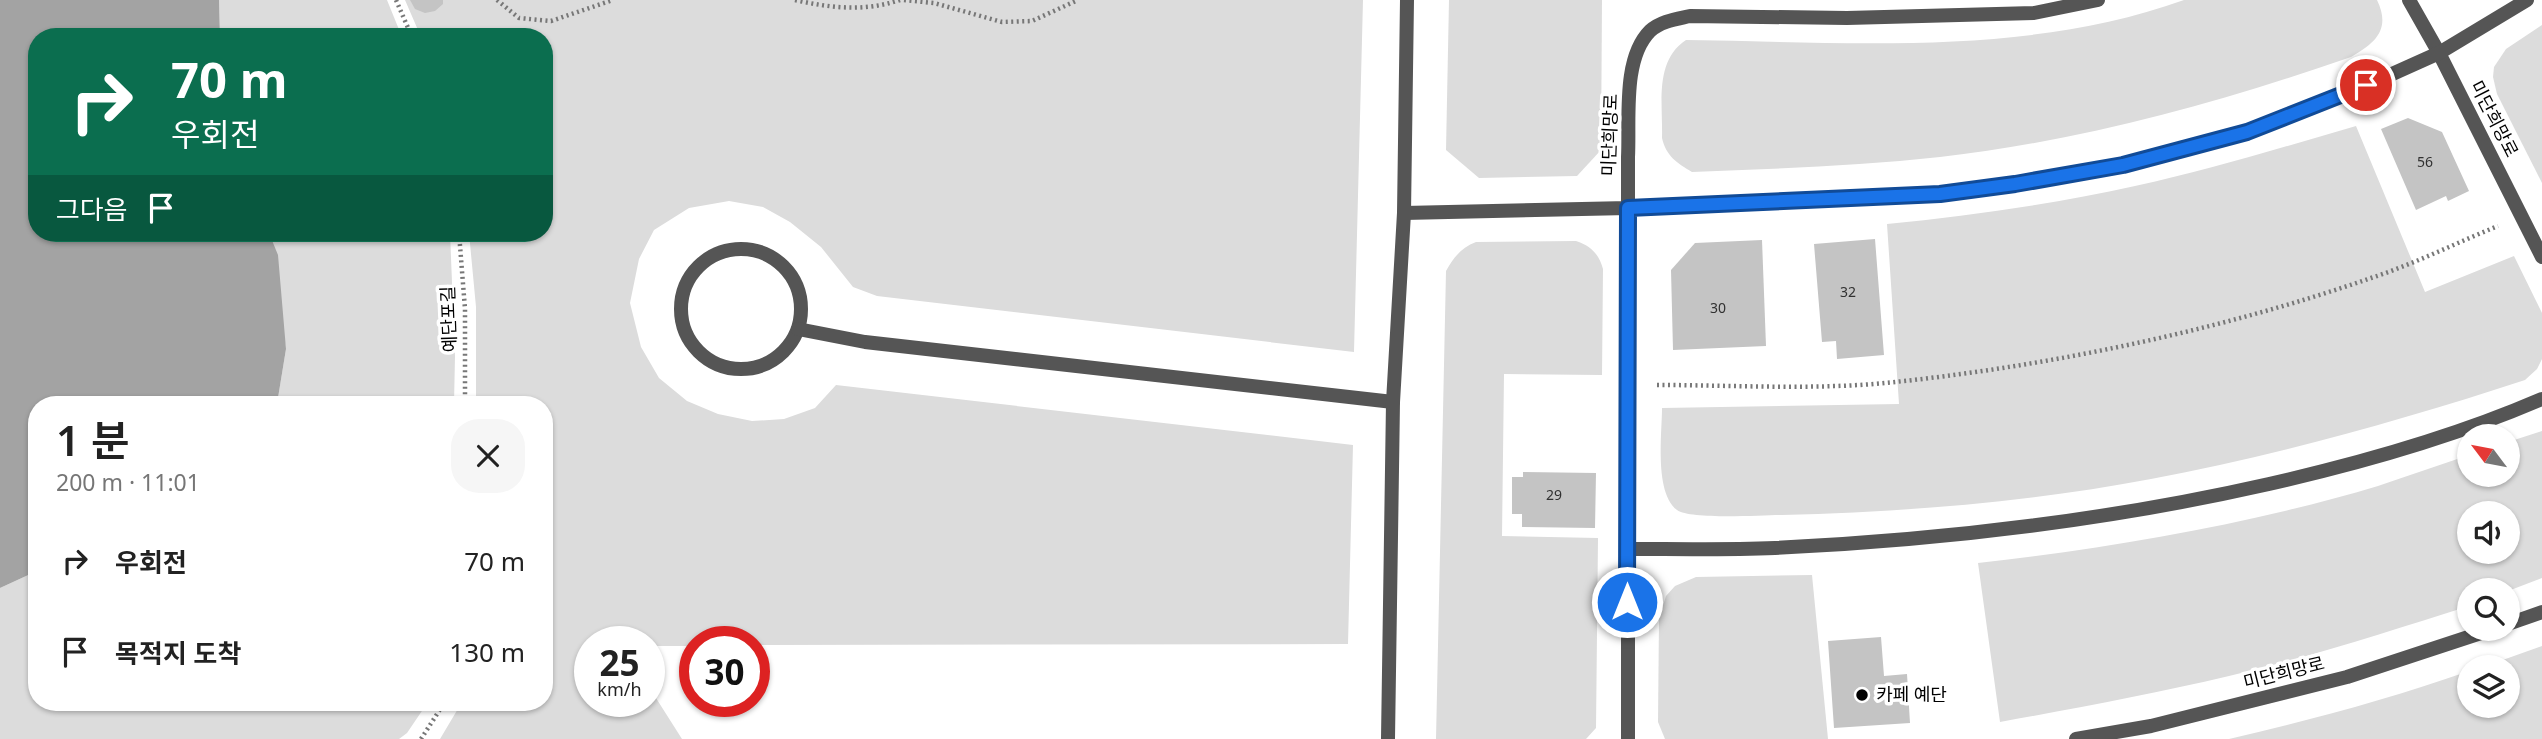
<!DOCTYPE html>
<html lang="ko">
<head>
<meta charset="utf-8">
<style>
  :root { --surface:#fff; --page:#f6f6f6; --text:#222; --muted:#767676 }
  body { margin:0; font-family:"Noto Sans","Noto Sans KR",sans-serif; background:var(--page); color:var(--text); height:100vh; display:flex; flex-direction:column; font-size:26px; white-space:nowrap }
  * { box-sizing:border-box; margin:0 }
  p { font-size:23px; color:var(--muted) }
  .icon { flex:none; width:38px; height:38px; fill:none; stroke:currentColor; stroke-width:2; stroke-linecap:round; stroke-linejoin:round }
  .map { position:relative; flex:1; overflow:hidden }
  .drawer { position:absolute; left:28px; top:396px; width:525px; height:315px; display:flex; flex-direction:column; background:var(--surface); border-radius:28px; box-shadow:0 2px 5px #0004 }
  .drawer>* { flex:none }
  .hud { position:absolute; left:28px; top:28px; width:525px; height:214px; border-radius:28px; box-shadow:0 2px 5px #0004; background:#0b6e4f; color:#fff; overflow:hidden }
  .needle { width:46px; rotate:302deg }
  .controls { position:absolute; left:2457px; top:424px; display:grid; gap:14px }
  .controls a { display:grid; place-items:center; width:63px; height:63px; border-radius:50%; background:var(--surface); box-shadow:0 2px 5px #0004; font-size:35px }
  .speed { position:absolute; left:574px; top:626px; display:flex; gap:14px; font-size:35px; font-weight:700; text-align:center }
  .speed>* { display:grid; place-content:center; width:91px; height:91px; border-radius:50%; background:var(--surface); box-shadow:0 2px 5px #0004; line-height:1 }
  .speed small { font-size:18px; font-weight:400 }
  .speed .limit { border:10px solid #d22; background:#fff; color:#111 }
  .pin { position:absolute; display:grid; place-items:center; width:60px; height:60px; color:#fff; margin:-30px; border:4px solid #fff; border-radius:50%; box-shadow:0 2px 7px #0007 }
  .me { position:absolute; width:77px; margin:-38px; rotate:0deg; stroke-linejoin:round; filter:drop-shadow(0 0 5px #0008) }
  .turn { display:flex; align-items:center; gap:24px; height:147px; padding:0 28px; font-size:32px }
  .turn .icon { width:91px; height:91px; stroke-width:2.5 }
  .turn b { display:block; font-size:49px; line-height:60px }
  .then { display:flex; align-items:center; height:66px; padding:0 28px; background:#0003; gap:14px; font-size:26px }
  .round { display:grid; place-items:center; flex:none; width:74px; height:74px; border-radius:28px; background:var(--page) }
  .overview { display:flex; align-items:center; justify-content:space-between; height:119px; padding:0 28px }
  h1 { font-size:42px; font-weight:600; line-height:52px }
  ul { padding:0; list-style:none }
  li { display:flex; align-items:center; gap:21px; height:91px; padding:0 28px }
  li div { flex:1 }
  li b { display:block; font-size:26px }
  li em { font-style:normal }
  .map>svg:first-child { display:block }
  .green { fill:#dcdcdc; fill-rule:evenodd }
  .water { fill:#a3a3a3 }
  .building { fill:#c4c4c4 }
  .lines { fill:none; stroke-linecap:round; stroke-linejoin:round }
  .path { stroke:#777; stroke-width:4.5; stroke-dasharray:2 3.5; stroke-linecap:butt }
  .minor { stroke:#555; stroke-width:14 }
  .route-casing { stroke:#114b97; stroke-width:18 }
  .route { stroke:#1a73e8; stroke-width:12 }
  .poi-dot { fill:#000; stroke:#fff; stroke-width:2.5 }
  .labels { text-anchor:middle; stroke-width:7; stroke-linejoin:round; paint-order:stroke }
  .number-label { font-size:14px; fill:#313131 }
  .street-label { font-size:18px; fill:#000; stroke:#fff }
  .poi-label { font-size:18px; fill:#000; stroke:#fff; text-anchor:start }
</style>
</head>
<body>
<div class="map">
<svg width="2542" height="739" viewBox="0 0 2542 739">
  <rect width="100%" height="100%" fill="#fff"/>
  <g class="green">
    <polygon points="219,0 387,0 402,37 220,37"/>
    <polygon points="405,0 1363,0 1354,352 877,296 853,287 821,247 790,222 763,207 729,201 689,208 654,230 639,259 630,303 641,347 659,378 687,401 718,414 752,421 784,419 815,408 836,385 1353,445 1348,644 754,645 754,642 695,642 695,646 649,646 649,642 590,642 590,702 649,702 649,687 682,739 440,739 462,702 544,702 544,404 476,404 476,307 469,233 544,233 544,37 421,37"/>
    <polygon points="1449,0 1602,0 1601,150 1577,176 1479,178 1446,150"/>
    <path d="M2184 0H2377C2391 29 2376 43 2351 57 2218 103 2081 141 1940 157 1858 166 1774 169 1692 172 1677 163 1666 156 1662 138 1663 104 1654 61 1686 40 1852 42 2025 57 2184 0Z"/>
    <polygon points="2542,25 2542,183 2497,94 2493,77 2494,67 2506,49"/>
    <path d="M2356 126 2425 292 2514 256 2542 313V359L2537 369 2525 380C2403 420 2278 455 2151 479 2030 502 1905 512 1782 515 1762 515 1691 520 1677 510 1654 492 1662 434 1662 408L1899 404 1887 224C1970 216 2053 204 2135 186 2209 170 2283 147 2356 126Z"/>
    <polygon points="269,233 450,233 455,356 454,404 277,404 286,349"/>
    <path d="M1576 241C1591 246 1599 254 1603 269L1602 375 1504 374 1502 536 1598 538 1596 728 1586 739H1436L1446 271C1453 258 1462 247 1476 242Z"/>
    <path d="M2542 431V578L2508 591 2469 590V606C2390 631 2311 657 2229 676 2153 694 2077 708 2000 722L1978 563C2110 548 2251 524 2378 486 2408 476 2439 465 2469 455V474H2508V442ZM2469 513H2508V551H2469Z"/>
    <polygon points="37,571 37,702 428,702 407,733 399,739 0,739 0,588"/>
    <polygon points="1812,575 1828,739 1665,739 1658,722 1659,618 1666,596 1675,586 1696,577"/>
    <path d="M2542 646V739H2229C2310 720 2390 699 2469 671V705H2508V667H2483Z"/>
  </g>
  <polygon class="water" points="0,0 219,0 220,37 37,37 37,233 269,233 278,255 286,349 277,404 37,404 37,571 0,588"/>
  <g class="building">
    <polygon points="410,0 443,0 443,4 435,11 425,13 415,9"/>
    <polygon points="2408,118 2442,132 2469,191 2448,201 2446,196 2416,210 2381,129"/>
    <polygon points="1875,239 1884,355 1837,359 1836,341 1822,342 1814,244"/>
    <polygon points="1762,240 1766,346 1673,350 1671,270 1695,243"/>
    <polygon points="1523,472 1596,473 1595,528 1522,527 1522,514 1512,514 1512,477 1523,477"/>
    <polygon points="1881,637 1884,676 1907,674 1910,723 1834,728 1828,641"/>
  </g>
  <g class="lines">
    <g class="path">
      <polyline points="396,0 412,37"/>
      <polyline points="497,0 519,18 551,21 613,0"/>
      <path d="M795 0C831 8 864 12 900 0"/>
      <polyline points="904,0 934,3 1002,22 1032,21 1078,0"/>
      <polyline points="459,233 465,309 465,404"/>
      <path d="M1657 385C1733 385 1810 390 1885 383 2045 367 2218 331 2371 278 2414 264 2456 243 2498 226"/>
      <polyline points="421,739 439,711 442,702"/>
    </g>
    <g class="minor">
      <polyline points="2409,0 2439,53 2542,257"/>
      <polyline points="1404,213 1628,208 1940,194 2015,184 2123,165 2247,132 2390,75 2439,53 2527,0"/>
      <circle cx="741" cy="309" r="60"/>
      <polyline points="798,329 865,342 1393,402"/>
      <path d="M1627 549C1676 549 1726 550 1775 548 1942 540 2106 521 2269 484 2362 463 2454 437 2542 399"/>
      <polyline points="2508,624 2542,612"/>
      <polyline points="1388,739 1393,402 1404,213 1407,0"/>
      <path d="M1628 739V157C1630 120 1622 59 1650 31 1661 21 1677 19 1690 16L1847 18 2034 13 2098 0"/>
      <polyline points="2076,739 2151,726 2347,677 2496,628"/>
    </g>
  </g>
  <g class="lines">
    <g class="route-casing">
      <polyline id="route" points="1627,602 1628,208 1940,194 2015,184 2123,165 2247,132 2366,85"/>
    </g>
    <use href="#route" class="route"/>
  </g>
  <circle class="poi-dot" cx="1862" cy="695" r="7"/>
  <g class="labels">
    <g class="number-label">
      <text x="2425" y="167">56</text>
      <text x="1848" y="297">32</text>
      <text x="1718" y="313">30</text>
      <text x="1554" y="500">29</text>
    </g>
    <g class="street-label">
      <text transform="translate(2494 119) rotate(63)" y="6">미단희망로</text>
      <text transform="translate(1610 135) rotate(-88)" y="6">미단희망로</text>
      <text transform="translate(449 319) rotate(-92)" y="6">예단포길</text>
      <text transform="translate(2284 673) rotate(-14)" y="6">미단희망로</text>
    </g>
    <g class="poi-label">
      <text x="1876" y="701">카페 예단</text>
    </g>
  </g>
</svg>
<div class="controls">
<a><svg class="needle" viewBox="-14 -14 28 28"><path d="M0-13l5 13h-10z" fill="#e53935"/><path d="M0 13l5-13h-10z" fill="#767676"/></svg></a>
<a><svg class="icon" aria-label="sound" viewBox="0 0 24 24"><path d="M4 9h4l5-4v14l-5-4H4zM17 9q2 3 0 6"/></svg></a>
<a><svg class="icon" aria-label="search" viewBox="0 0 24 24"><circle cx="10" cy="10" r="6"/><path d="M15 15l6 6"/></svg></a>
<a><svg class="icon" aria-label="layers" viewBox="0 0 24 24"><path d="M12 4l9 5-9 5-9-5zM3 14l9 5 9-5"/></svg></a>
</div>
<div class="speed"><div>25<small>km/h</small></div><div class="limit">30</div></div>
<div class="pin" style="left:2366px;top:85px;background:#d93025"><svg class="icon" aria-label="arrive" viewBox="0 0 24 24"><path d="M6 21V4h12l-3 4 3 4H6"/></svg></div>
<svg class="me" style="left:1627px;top:602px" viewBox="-20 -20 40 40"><circle r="17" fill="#1a73e8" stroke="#fff" stroke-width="3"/><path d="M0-11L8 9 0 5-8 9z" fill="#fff"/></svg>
<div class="hud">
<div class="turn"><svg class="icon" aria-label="right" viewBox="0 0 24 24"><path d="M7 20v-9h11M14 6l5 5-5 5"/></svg><div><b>70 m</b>우회전</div></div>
<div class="then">그다음<svg class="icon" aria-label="arrive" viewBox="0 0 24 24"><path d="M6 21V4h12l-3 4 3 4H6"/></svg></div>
</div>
<section class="drawer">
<div class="overview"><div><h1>1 분</h1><p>200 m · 11:01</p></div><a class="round"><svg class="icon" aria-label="close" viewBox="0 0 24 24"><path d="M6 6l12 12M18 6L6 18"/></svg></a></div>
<ul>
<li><svg class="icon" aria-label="right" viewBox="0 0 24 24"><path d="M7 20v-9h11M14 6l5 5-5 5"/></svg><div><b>우회전</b></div><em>70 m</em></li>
<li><svg class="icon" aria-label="arrive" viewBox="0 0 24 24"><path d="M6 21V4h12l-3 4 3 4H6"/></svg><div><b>목적지 도착</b></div><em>130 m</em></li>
</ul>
</section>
</div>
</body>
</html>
